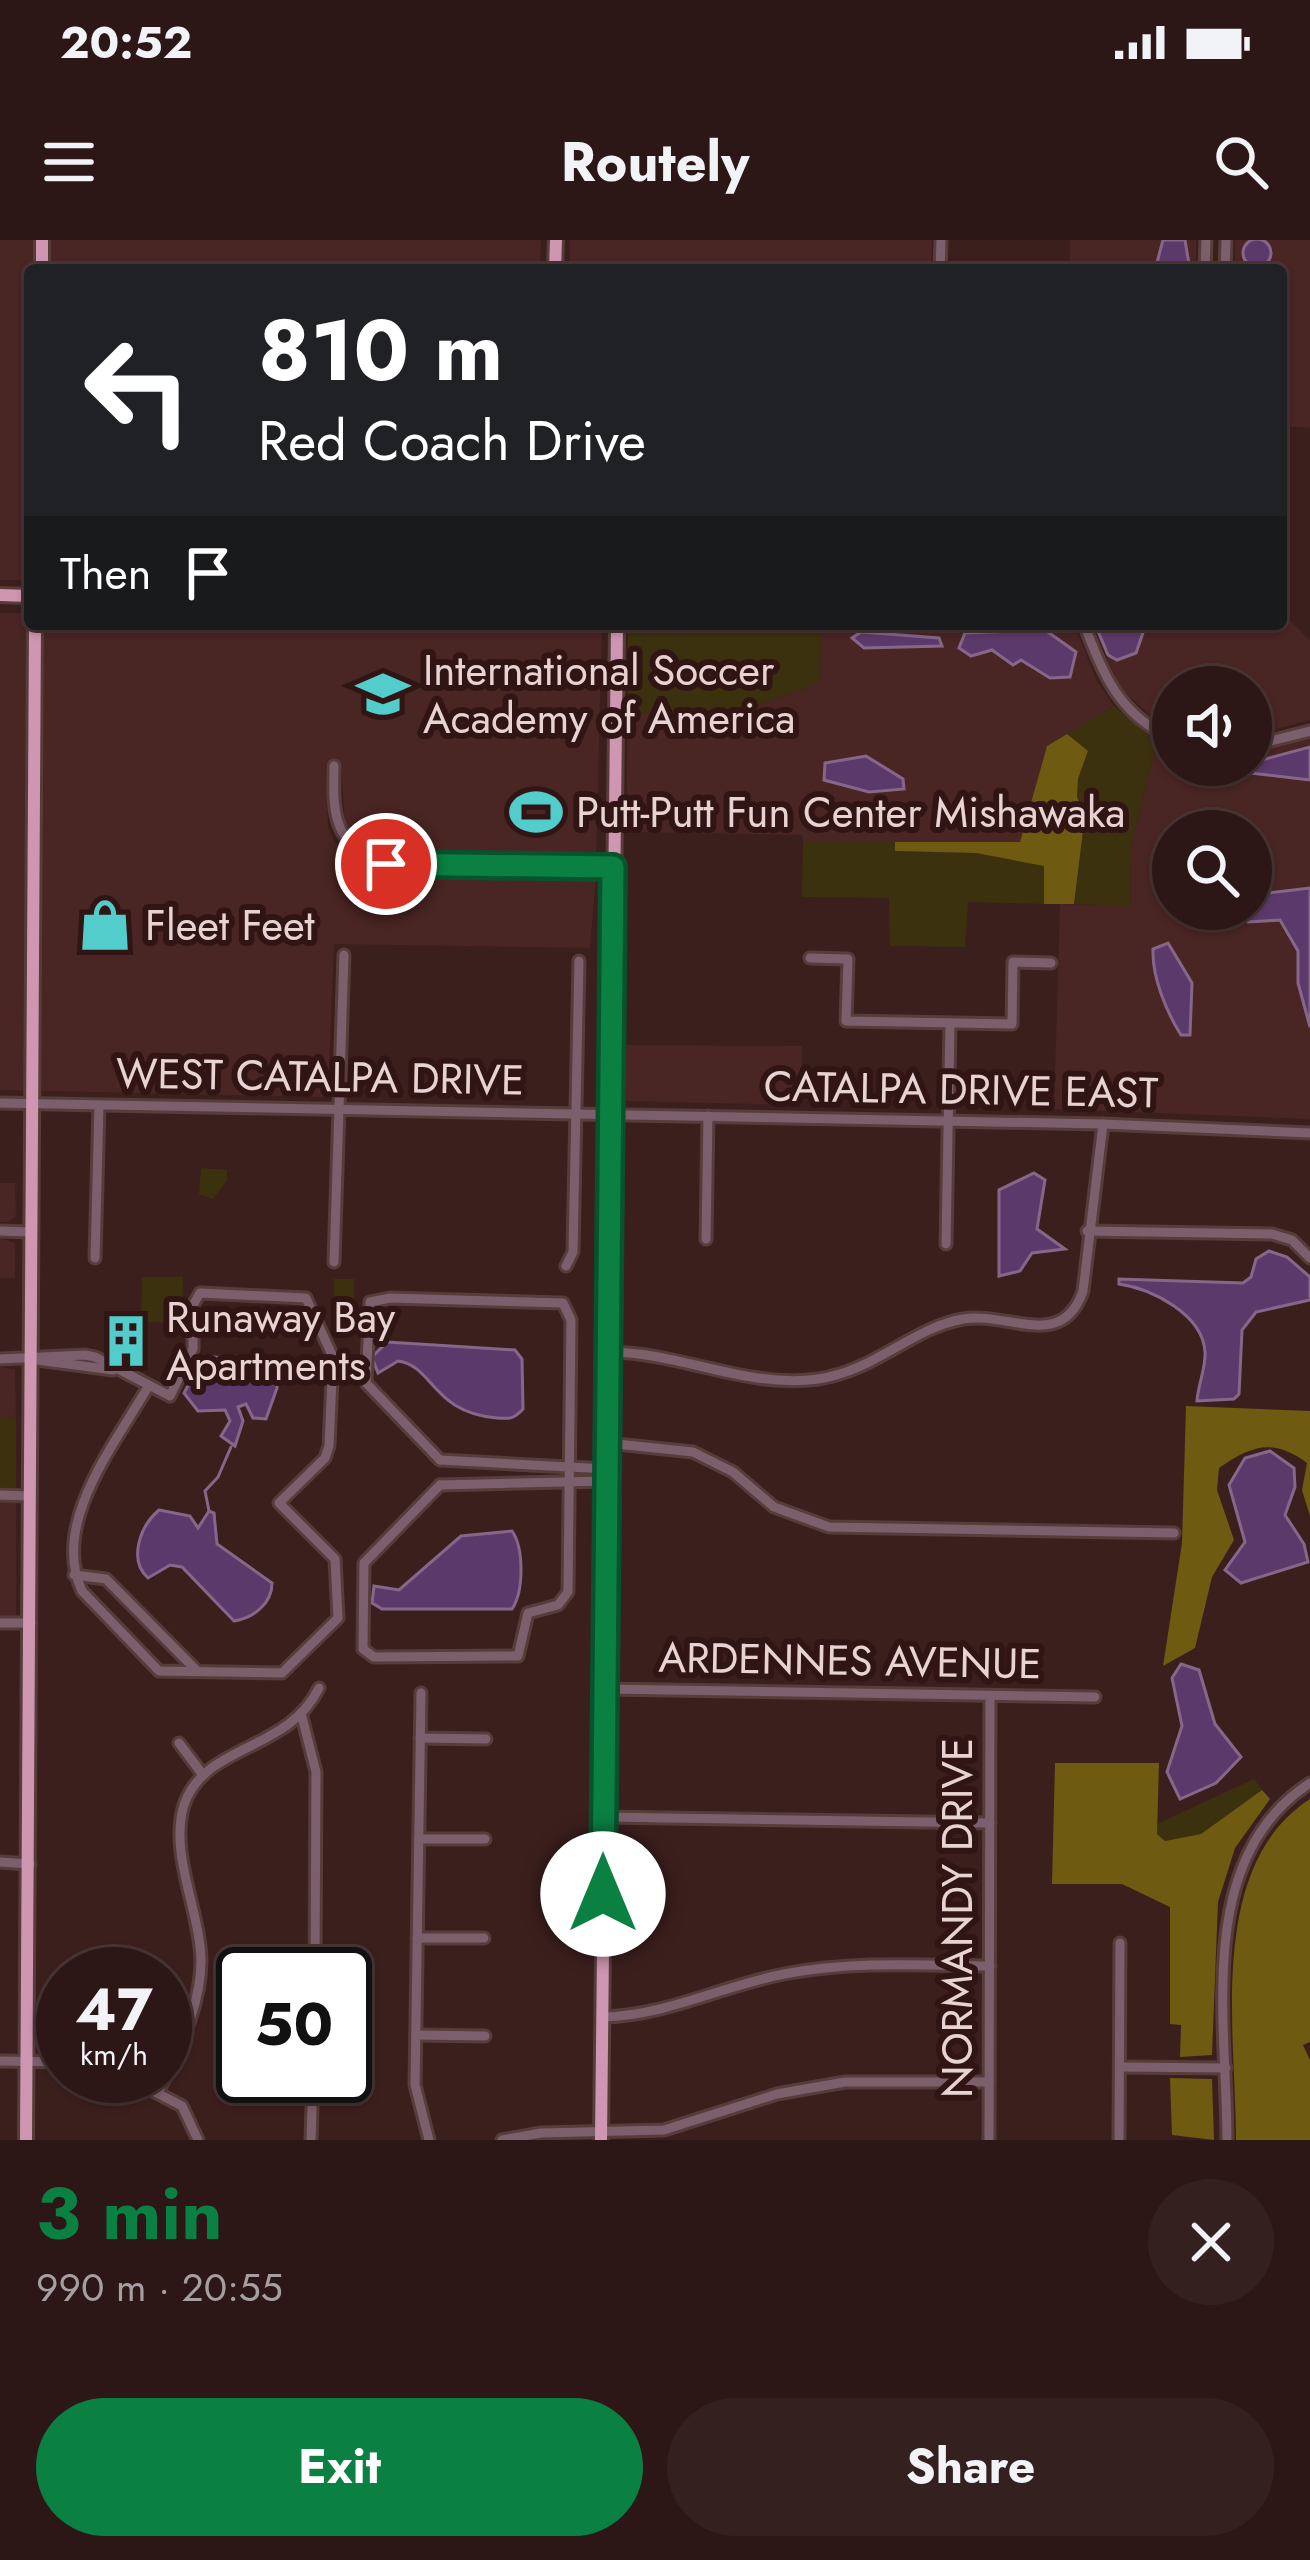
<!DOCTYPE html>
<html lang="en">
<head>
<meta charset="utf-8">
<style>
  :root { --surface:#2c1716; --page:#34201f; --text:#f1f3f6; --muted:#a69fa1; --line:#483635; --accent:#0b8043 }
  body { margin:0; font-family:Jost,sans-serif; background:var(--page); color:var(--text); height:100vh; display:flex; flex-direction:column; font-size:45px; white-space:nowrap }
  * { box-sizing:border-box; margin:0 }
  p { font-size:39px; color:var(--muted) }
  .icon { flex:none; width:66px; height:66px; fill:none; stroke:currentColor; stroke-width:2; stroke-linecap:round; stroke-linejoin:round }
  .map { position:relative; height:1900px; overflow:hidden }
  .drawer { display:flex; flex-direction:column; background:var(--surface); flex:1 }
  .drawer>* { flex:none }
  .banner { position:absolute; left:24px; top:24px; width:1263px; height:366px; border-radius:12px; box-shadow:0 3px 9px #0004,0 0 0 3px var(--line); background:#202124; color:#fff; overflow:hidden }
  .tools { position:absolute; left:1152px; top:426px; display:grid; gap:24px }
  .tools a { display:grid; place-items:center; width:120px; height:120px; border-radius:50%; background:var(--surface); box-shadow:0 3px 9px #0004,0 0 0 3px var(--line); font-size:60px }
  .speed { position:absolute; left:36px; top:1707px; display:flex; gap:24px; font-size:60px; font-weight:700; text-align:center }
  .speed>* { display:grid; place-content:center; width:156px; height:156px; border-radius:50%; background:var(--surface); box-shadow:0 3px 9px #0004,0 0 0 3px var(--line); line-height:1 }
  .speed small { font-size:30px; font-weight:400 }
  .speed .limit { border:6px solid #111; border-radius:18px; background:#fff; color:#111 }
  .pin { position:absolute; display:grid; place-items:center; width:102px; height:102px; color:#fff; margin:-51px; border:6px solid #fff; border-radius:50%; box-shadow:0 3px 12px #0007 }
  .me { position:absolute; width:132px; margin:-66px; rotate:0deg; stroke-linejoin:round; filter:drop-shadow(0 0 9px #0008) }
  .turn { display:flex; align-items:center; gap:42px; height:252px; padding:0 36px; font-size:54px }
  .turn .icon { width:156px; height:156px; stroke-width:2.5 }
  .turn b { display:block; font-size:84px; line-height:102px }
  .then { display:flex; align-items:center; height:114px; padding:0 36px; background:#0003; gap:24px; font-size:45px }
  .round { display:grid; place-items:center; flex:none; width:126px; height:126px; border-radius:63px; background:var(--page) }
  .summary { display:flex; align-items:center; justify-content:space-between; height:204px; padding:0 36px }
  h1 { font-size:72px; font-weight:700; line-height:90px; color:var(--accent) }
  .action { display:flex; gap:24px; margin-top:auto; padding:24px 36px }
  .action a { flex:1; height:138px; border-radius:72px; background:var(--accent); color:#fff; font-size:48px; font-weight:700; line-height:138px; text-align:center }
  .action a+a { background:var(--page); color:var(--text) }
  .status { display:flex; justify-content:space-between; align-items:center; height:84px; padding:0 60px; background:var(--surface); direction:ltr }
  .status svg { height:33px; fill:currentColor }
  header { display:flex; justify-content:space-between; align-items:center; height:156px; padding:0 36px; background:var(--surface); font-size:54px; font-weight:700 }
  .map>svg:first-child { display:block }
  .built { fill:#492523; fill-rule:evenodd }
  .green { fill:#3c310e }
  .forest { fill:#6f5a12 }
  .water { fill:#5c396b; stroke:#86678a; stroke-width:3 }
  .lines { fill:none; stroke-linecap:round; stroke-linejoin:round }
  .stream { stroke:#86678a; stroke-width:3 }
  .minor-casing { stroke:#573c3a; stroke-width:15 }
  .major-casing { stroke:#573c3a; stroke-width:18 }
  .minor { stroke:#7b5f6c; stroke-width:9 }
  .major { stroke:#ce96b0; stroke-width:12 }
  .route-casing { stroke:#07532c; stroke-width:30 }
  .route { stroke:#0b8043; stroke-width:21 }
  .labels { text-anchor:middle; stroke-width:12; stroke-linejoin:round; paint-order:stroke }
  .poi-label { font-size:42px; fill:#e7d3d1; stroke:#311514; text-anchor:start }
  .street-label { font-size:42px; fill:#e7d3d1; stroke:#311514 }
</style>
</head>
<body>
<div class="status"><b>20:52</b><svg viewBox="0 0 49 12"><path d="M0 12V9h3v3zM5 12V6h3v6zM10 12V3h3v9zM15 12V0h3v12zM26 1h20v11H26zM47 4h2v5h-2z"/></svg></div>
<header><svg class="icon" aria-label="menu" viewBox="0 0 24 24"><path d="M4 6h16M4 12h16M4 18h16"/></svg>Routely<svg class="icon" aria-label="search" viewBox="0 0 24 24"><circle cx="10" cy="10" r="6"/><path d="M15 15l6 6"/></svg></header>
<div class="map">
<svg width="1310" height="1900" viewBox="0 0 1310 1900">
  <rect width="100%" height="100%" fill="#3b1f1d"/>
  <g class="built">
    <polygon points="0,0 541,0 540,30 30,30 30,340 0,340"/>
    <polygon points="570,0 932,0 931,30 570,30"/>
    <rect x="1070" y="0" width="126" height="30"/>
    <polygon points="1235,0 1310,0 1310,188 1281,186 1281,30 1235,30"/>
    <polygon points="1281,372 1310,400 1310,480 1251,496 1251,447 1173,447 1173,490 1161,485 1120,448 1092,384 1281,384"/>
    <polygon points="0,373 30,373 30,384 602,384 596,618 377,614 345,586 341,524 325,524 328,588 335,603 360,624 378,630 596,636 590,708 334,704 328,857 0,850"/>
    <polygon points="821,384 1074,384 1097,441 1114,466 1047,506 1021,603 803,602 802,595 626,592 628,472 743,476 753,466 820,443"/>
    <path d="M1310 497V879L1054 869 1060 664 1130 665 1131 607 1156 502 1173 508V525H1251V510ZM1173 591H1251V669H1173Z"/>
    <polygon points="626,805 802,806 802,865 624,861"/>
    <polygon points="0,943 15,943 16,976 9,982 0,982"/>
    <polygon points="0,998 15,1003 15,1038 0,1038"/>
    <polygon points="0,1127 15,1130 16,1178 0,1177"/>
    <polygon points="0,1260 16,1262 16,1377 0,1377"/>
  </g>
  <g class="green">
    <polygon points="628,384 821,384 820,443 753,466 744,476 628,472"/>
    <polygon points="1114,466 1156,502 1131,607 1130,666 1074,664 1085,575 1077,557 1078,539 1088,512 1067,494"/>
    <polygon points="803,602 895,602 896,611 976,613 1045,626 1044,664 968,662 965,707 890,706 889,658 802,657"/>
    <polygon points="201,928 227,930 227,940 213,959 199,954"/>
    <polygon points="142,1037 183,1037 182,1083 141,1082"/>
    <polygon points="334,1039 354,1039 354,1075 333,1074"/>
    <polygon points="0,1177 16,1178 16,1248 0,1247"/>
    <polygon points="1254,1539 1262,1550 1201,1594 1165,1601 1157,1594 1157,1584"/>
  </g>
  <g class="forest">
    <polygon points="1067,494 1088,511 1078,539 1077,557 1085,575 1074,664 1044,664 1044,626 976,613 895,611 895,602 1020,602 1047,506"/>
    <path d="M1186 1166 1310 1171V1276L1302 1250 1307 1223C1273 1198 1252 1205 1219 1228L1217 1250 1234 1300 1212 1337 1195 1408 1163 1426 1182 1303Z"/>
    <polygon points="1055,1523 1159,1523 1157,1594 1165,1601 1201,1594 1262,1550 1270,1559 1235,1608 1218,1662 1212,1815 1180,1817 1181,1785 1170,1784 1170,1667 1122,1644 1052,1644"/>
    <path d="M1310 1559V1802L1303 1805 1310 1820V1900H1236C1236 1792 1206 1626 1310 1559Z"/>
    <polygon points="1170,1838 1212,1839 1214,1900 1172,1895"/>
  </g>
  <g class="water">
    <circle cx="1257" cy="13" r="14"/>
    <polygon points="1163,0 1185,0 1190,30 1155,30"/>
    <polygon points="1095,384 1146,384 1136,413 1117,420 1108,415"/>
    <polygon points="1045,390 1076,412 1070,437 1050,438 1021,420 1013,425 992,410 971,416 959,408 965,393"/>
    <polygon points="861,392 939,398 942,406 864,408 852,398"/>
    <polygon points="1310,507 1310,540 1241,532 1243,525"/>
    <polygon points="866,516 903,539 904,549 869,552 824,540 825,523"/>
    <polygon points="1310,648 1310,787 1298,743 1298,711 1280,680 1248,682 1237,669 1251,669 1251,655"/>
    <path d="M1168 703 1192 743 1190 795H1181C1166 771 1152 737 1153 709Z"/>
    <polygon points="1034,933 1045,940 1037,989 1065,1009 1032,1013 1020,1031 999,1036 999,950"/>
    <path d="M1269 1011 1287 1017 1310 1037V1060L1256 1072 1242 1090 1239 1154 1234 1159 1197 1161C1198 1145 1206 1128 1205 1112 1203 1075 1153 1049 1119 1044V1039L1243 1043 1251 1037 1256 1019Z"/>
    <path d="M387 1102 515 1110 522 1119 523 1169C514 1179 510 1179 497 1178 432 1173 434 1126 398 1121L378 1133 372 1117Z"/>
    <polygon points="204,1116 277,1123 277,1148 266,1179 253,1178 246,1164 238,1167 243,1181 235,1206 221,1196 230,1181 225,1170 198,1171 184,1153"/>
    <polygon points="1270,1211 1294,1228 1295,1247 1285,1275 1304,1304 1308,1322 1241,1343 1225,1330 1245,1302 1229,1245 1245,1218"/>
    <path d="M159 1270 190 1276 198 1288 209 1271 214 1273 217 1304 272 1343C272 1364 253 1378 234 1381L182 1327 170 1325 148 1338C128 1320 140 1286 159 1270Z"/>
    <path d="M512 1291C524 1308 524 1351 512 1369H382L372 1363 374 1346 399 1350 461 1296Z"/>
    <polygon points="1181,1424 1199,1430 1215,1484 1241,1517 1216,1543 1180,1559 1167,1532 1182,1486 1172,1438"/>
  </g>
  <g class="lines">
    <polyline class="stream" points="209,1271 205,1251 218,1237 231,1207"/>
    <g class="minor-casing">
      <g id="minor">
        <polyline points="940,30 941,0"/>
        <polyline points="1205,30 1206,0"/>
        <polyline points="1225,30 1226,0"/>
        <path d="M1084 384C1104 436 1119 475 1173 499"/>
        <polyline points="1251,506 1310,491"/>
        <path d="M334 526C333 568 332 599 373 621L612 627"/>
        <polyline points="810,718 848,719 846,781 1012,784 1013,722 1051,723"/>
        <polyline points="0,863 1103,884 1310,893"/>
        <polyline points="0,991 30,992"/>
        <polyline points="1087,991 1272,994 1292,1000 1310,1018"/>
        <polyline points="706,999 708,876"/>
        <polyline points="946,1004 950,783"/>
        <polyline points="95,1018 99,866"/>
        <polyline points="334,1022 344,715"/>
        <polyline points="566,1026 573,1012 579,721"/>
        <path d="M608 1112C680 1112 747 1149 818 1139 875 1131 912 1088 963 1079 1008 1071 1062 1112 1083 1051L1103 884"/>
        <path d="M0 1119 85 1115 95 1117 170 1156 193 1109V1065L200 1053 306 1058 333 1117 329 1206 325 1218 279 1263 335 1319 338 1378 282 1433 159 1431 82 1351C50 1283 116 1203 149 1145"/>
        <polyline points="30,1119 113,1130"/>
        <polyline points="607,1203 693,1212 733,1232 774,1267 829,1287 1174,1293"/>
        <polyline points="440,1220 607,1229"/>
        <polyline points="440,1245 364,1323 363,1409 374,1417 518,1416 528,1373 558,1365 568,1352 571,1080 563,1063 390,1058 370,1062 366,1143 440,1220"/>
        <polyline points="440,1245 606,1241"/>
        <polyline points="0,1255 30,1256"/>
        <polyline points="74,1335 106,1339 197,1431"/>
        <polyline points="0,1383 31,1383"/>
        <polyline points="605,1449 1095,1457"/>
        <polyline points="421,1453 415,1845 429,1900"/>
        <polyline points="302,1477 316,1532 315,1734"/>
        <polyline points="420,1498 486,1499"/>
        <polyline points="179,1503 203,1535"/>
        <polyline points="604,1577 990,1583"/>
        <polyline points="419,1599 485,1599"/>
        <polyline points="0,1622 30,1624"/>
        <polyline points="417,1698 484,1698"/>
        <path d="M602 1777C666 1776 721 1746 784 1734 852 1721 921 1725 990 1726"/>
        <polyline points="416,1795 485,1796"/>
        <polyline points="0,1821 63,1822"/>
        <polyline points="1120,1827 1226,1828"/>
        <polyline points="124,1836 182,1866 198,1900"/>
        <path d="M159 1851C178 1809 201 1768 201 1720 200 1671 169 1613 184 1565 205 1503 287 1513 319 1448"/>
        <polyline points="311,1900 313,1836"/>
        <polyline points="502,1900 541,1893 664,1890 777,1854 845,1842 989,1842"/>
        <polyline points="989,1900 990,1456"/>
        <polyline points="1119,1900 1120,1703"/>
        <path d="M1227 1900C1227 1781 1194 1618 1310 1543"/>
      </g>
    </g>
    <g class="major-casing">
      <g id="major">
        <polyline points="42,30 42,0"/>
        <polyline points="555,30 556,0"/>
        <polyline points="0,355 30,356"/>
        <polyline points="26,1900 35,384"/>
        <polyline points="601,1900 617,384"/>
      </g>
    </g>
    <use href="#minor" class="minor"/>
    <use href="#major" class="major"/>
  </g>
  <g class="lines">
    <g class="route-casing">
      <polyline id="route" points="386,624 613,627 603,1654"/>
    </g>
    <use href="#route" class="route"/>
  </g>
  <defs>
    <g id="school-bare" transform="scale(4.14)"><path d="M0-5L7-2L0 1L-7-2ZM-4 1L0 2.5L4 1V4Q0 6-4 4Z" fill="#52cdcb" stroke="#311514" stroke-width="2.5" paint-order="stroke"/></g>
    <g id="stadium-bare" transform="scale(4.14)"><path d="M0-5a6.5 5 0 1 0 0 10a6.5 5 0 1 0 0-10ZM-3.5-1.8h7v3.6h-7Z" fill="#52cdcb" stroke="#311514" stroke-width="2.5" paint-order="stroke"/></g>
    <g id="shop-bare" transform="scale(4.14)"><path d="M-5-2.5h2.3a2.7 3.5 0 0 1 5.4 0H5L5.5 6h-11ZM-1.5-2.5h3a1.5 2.3 0 0 0-3 0Z" fill="#52cdcb" stroke="#311514" stroke-width="2.5" paint-order="stroke"/></g>
    <g id="building-bare" transform="scale(4.14)"><path d="M-4-6H4V6H1V3H-1V6H-4ZM-2.5-4.3h1.7v1.8h-1.7ZM.8-4.3h1.7v1.8H.8ZM-2.5-1h1.7V.8h-1.7ZM.8-1h1.7V.8H.8Z" fill="#52cdcb" stroke="#311514" stroke-width="2.5" paint-order="stroke"/></g>
  </defs>
  <g fill-rule="evenodd">
    <use href="#school-bare" x="383" y="454"/>
    <use href="#stadium-bare" x="536" y="572"/>
    <use href="#shop-bare" x="105" y="685"/>
    <use href="#building-bare" x="126" y="1101"/>
  </g>
  <g class="labels">
    <g class="poi-label">
      <text x="423" y="445">International Soccer<tspan x="423" dy="48">Academy of America</tspan></text>
      <text x="576" y="587">Putt-Putt Fun Center Mishawaka</text>
      <text x="145" y="700">Fleet Feet</text>
      <text x="166" y="1092">Runaway Bay<tspan x="166" dy="48">Apartments</tspan></text>
    </g>
    <g class="street-label">
      <text transform="translate(320 836) rotate(1)" y="15">WEST CATALPA DRIVE</text>
      <text transform="translate(961 849) rotate(1)" y="15">CATALPA DRIVE EAST</text>
      <text transform="translate(850 1420) rotate(1)" y="15">ARDENNES AVENUE</text>
      <text transform="translate(957 1678) rotate(-90)" y="15">NORMANDY DRIVE</text>
    </g>
  </g>
</svg>
<div class="tools">
<a><svg class="icon" aria-label="sound" viewBox="0 0 24 24"><path d="M4 9h4l5-4v14l-5-4H4zM17 9q2 3 0 6"/></svg></a>
<a><svg class="icon" aria-label="search" viewBox="0 0 24 24"><circle cx="10" cy="10" r="6"/><path d="M15 15l6 6"/></svg></a>
</div>
<div class="speed"><div>47<small>km/h</small></div><div class="limit">50</div></div>
<div class="pin" style="left:386px;top:624px;background:#d93025"><svg class="icon" aria-label="arrive" viewBox="0 0 24 24"><path d="M6 21V4h12l-3 4 3 4H6"/></svg></div>
<svg class="me" style="left:603px;top:1654px" viewBox="-20 -20 40 40"><circle r="19" fill="#fff"/><path d="M0-13L10 11 0 6-10 11z" fill="#0b8043"/></svg>
<div class="banner">
<div class="turn"><svg class="icon" aria-label="left" viewBox="0 0 24 24"><path d="M17 20v-9H6M10 6l-5 5 5 5"/></svg><div><b>810 m</b>Red Coach Drive</div></div>
<div class="then">Then<svg class="icon" aria-label="arrive" viewBox="0 0 24 24"><path d="M6 21V4h12l-3 4 3 4H6"/></svg></div>
</div>
</div>
<section class="drawer">
<div class="summary"><div><h1>3 min</h1><p>990 m · 20:55</p></div><a class="round"><svg class="icon" aria-label="close" viewBox="0 0 24 24"><path d="M6 6l12 12M18 6L6 18"/></svg></a></div>
<div class="action"><a>Exit</a><a>Share</a></div>
</section>
</body>
</html>
